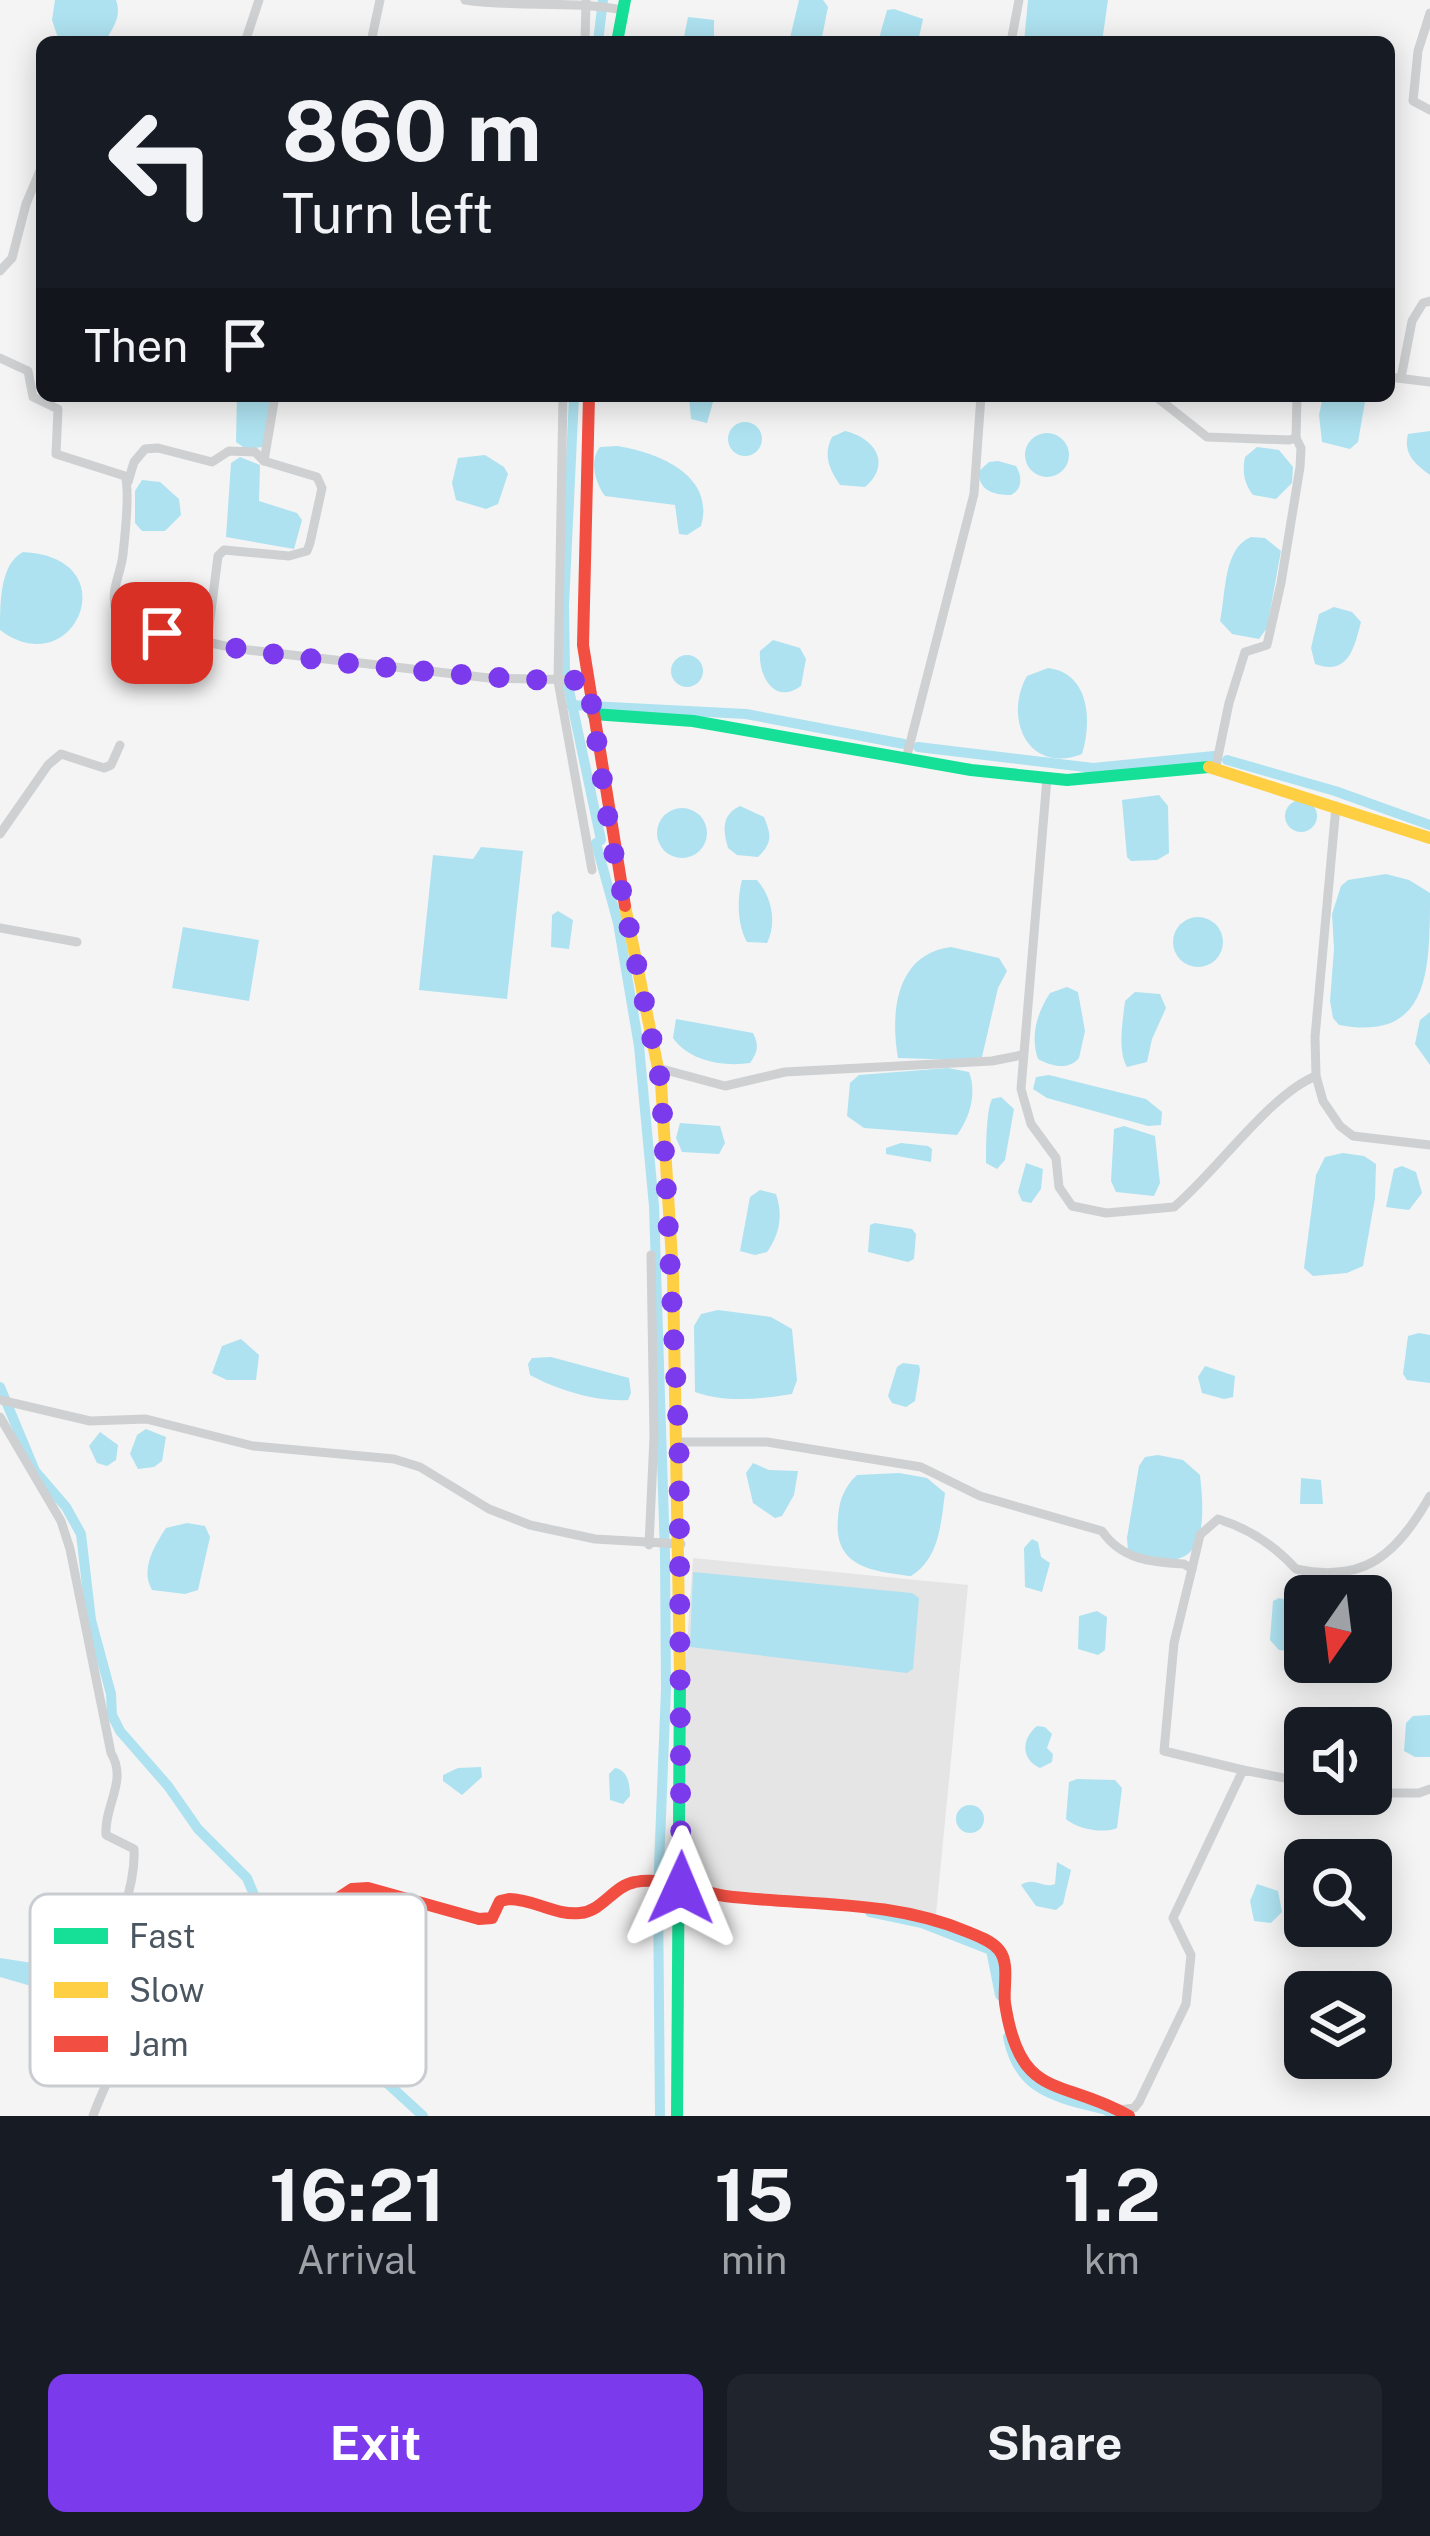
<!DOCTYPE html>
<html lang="en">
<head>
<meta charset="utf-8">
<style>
  :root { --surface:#171b24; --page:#20242c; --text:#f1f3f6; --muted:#9ea1a6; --accent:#7c3aed }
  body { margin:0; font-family:"Public Sans",sans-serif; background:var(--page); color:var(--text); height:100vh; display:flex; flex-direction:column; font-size:45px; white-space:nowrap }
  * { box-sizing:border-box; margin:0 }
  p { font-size:39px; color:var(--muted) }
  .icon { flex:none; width:66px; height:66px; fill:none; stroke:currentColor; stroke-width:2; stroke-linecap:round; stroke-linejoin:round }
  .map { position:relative; height:2116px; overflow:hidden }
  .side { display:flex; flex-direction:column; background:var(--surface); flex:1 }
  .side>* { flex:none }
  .guide { position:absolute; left:36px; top:36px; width:1359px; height:366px; border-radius:18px; box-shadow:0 6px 30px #0003; background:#171b24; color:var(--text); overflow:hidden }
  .needle { width:78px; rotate:194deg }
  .fabs { position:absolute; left:1284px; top:1575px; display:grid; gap:24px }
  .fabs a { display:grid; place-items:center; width:108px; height:108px; border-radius:18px; background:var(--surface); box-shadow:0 6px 30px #0003; font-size:60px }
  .pin { position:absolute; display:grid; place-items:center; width:102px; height:102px; color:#fff; margin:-51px; border-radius:24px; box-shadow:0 6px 18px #0006 }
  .me { position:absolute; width:132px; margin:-66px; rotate:1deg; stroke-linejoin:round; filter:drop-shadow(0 0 9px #0008) }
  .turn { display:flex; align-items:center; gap:42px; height:252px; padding:0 48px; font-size:54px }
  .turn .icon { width:156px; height:156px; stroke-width:2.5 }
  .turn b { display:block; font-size:84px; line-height:102px }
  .then { display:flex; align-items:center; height:114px; padding:0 48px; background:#0003; gap:24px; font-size:45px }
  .eta { display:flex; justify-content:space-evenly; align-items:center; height:204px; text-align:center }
  .eta b { font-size:72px; font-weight:700; line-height:84px }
  .cta { display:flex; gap:24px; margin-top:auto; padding:24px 48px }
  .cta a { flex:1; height:138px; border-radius:18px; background:var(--accent); color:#fff; font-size:48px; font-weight:700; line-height:138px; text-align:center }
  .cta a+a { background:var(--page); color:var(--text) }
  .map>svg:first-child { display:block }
  .education { fill:#e6e5e6 }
  .water { fill:#aee2f0 }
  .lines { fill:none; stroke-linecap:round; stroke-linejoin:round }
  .canal { stroke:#aee2f0; stroke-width:10 }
  .street { stroke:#ced0d2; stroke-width:9 }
  .fast { stroke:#16e098; stroke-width:12 }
  .slow { stroke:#ffcf43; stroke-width:12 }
  .jam { stroke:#f24e42; stroke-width:12 }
  .route { stroke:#7c3aed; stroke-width:21; stroke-dasharray:0 37.8 }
  .key { fill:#fff; stroke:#c9ccd0; stroke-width:3 }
  .key-label { font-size:33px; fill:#4a5661 }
</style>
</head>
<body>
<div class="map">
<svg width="1430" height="2116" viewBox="0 0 1430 2116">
  <rect width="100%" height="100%" fill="#f4f4f4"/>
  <polygon class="education" points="693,1558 968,1585 936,1914 670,1888"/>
  <g class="water">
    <path d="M55 0H116C122 17 113 27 105 42H69L58 38 52 20Z"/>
    <polygon points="799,0 823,0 828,7 821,42 789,42"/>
    <polygon points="1028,0 1108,0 1102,42 1024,42"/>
    <polygon points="894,9 923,19 918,42 878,42 887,10"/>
    <polygon points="688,17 714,20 714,42 683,42"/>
    <polygon points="237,396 273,396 263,447 246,449 236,442"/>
    <polygon points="689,396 710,396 713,402 707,423 691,419"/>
    <polygon points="1323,396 1366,396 1358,442 1350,449 1322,442 1319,415"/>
    <circle cx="745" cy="439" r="17"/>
    <path d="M845 431C875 438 892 464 865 487L840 485C829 469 823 455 832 437Z"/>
    <path d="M1430 431V475C1415 464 1403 454 1408 434Z"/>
    <circle cx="1047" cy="455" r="22"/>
    <path d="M617 446C657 452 716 475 701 526L687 535 679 534 675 505 605 496C595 482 589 461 600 447Z"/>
    <path d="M1257 447 1279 450 1293 467 1292 483 1276 499 1253 495C1244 483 1242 472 1245 457Z"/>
    <polygon points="485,455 504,467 508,474 498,504 486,509 456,500 452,483 458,458"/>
    <polygon points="240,457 260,465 259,501 297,513 302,520 294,549 226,537 231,463"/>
    <path d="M998 461 1016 466C1022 476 1023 489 1011 495 994 495 978 491 979 471L989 462Z"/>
    <polygon points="142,480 160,482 179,499 181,515 165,531 142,531 135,523 135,491"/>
    <path d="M1251 537 1265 538 1281 551 1267 628 1259 639 1232 634 1220 621C1226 594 1223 548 1251 537Z"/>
    <path d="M23 552C130 557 74 686 0 630 0 602 0 564 23 552Z"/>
    <path d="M1334 607 1352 612 1361 622C1354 649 1348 676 1315 664L1311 648 1319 614Z"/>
    <path d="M773 640 800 648 806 659 801 686C775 705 758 677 760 651Z"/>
    <circle cx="687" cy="671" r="16"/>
    <path d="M1048 668C1090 673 1092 722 1082 754 1028 775 1003 718 1027 676Z"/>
    <polygon points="1159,795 1168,806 1169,853 1157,860 1131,861 1127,857 1122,800"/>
    <circle cx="1301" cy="816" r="16"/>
    <path d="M740 806 764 817C771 835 773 842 758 857L737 855 728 848C723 831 721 815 740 806Z"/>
    <circle cx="682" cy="833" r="25"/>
    <polygon points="481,847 523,851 507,999 419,990 433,855 473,859"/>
    <path d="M1386 874 1409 880 1430 893C1430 971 1430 1042 1339 1025L1333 1018 1330 1001 1334 949 1332 914 1341 886 1348 880Z"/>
    <path d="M742 880H757C772 897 777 923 767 943L747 942C737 925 737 898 742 880Z"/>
    <polygon points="558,911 573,920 569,949 551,947 552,915"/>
    <circle cx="1198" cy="942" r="25"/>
    <polygon points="183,927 259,940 249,1001 172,988"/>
    <path d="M951 947 999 958 1007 971 998 988 982 1057 960 1060 898 1058C890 1012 896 954 951 947Z"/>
    <path d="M1067 987 1078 992 1085 1031 1079 1058C1068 1071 1051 1066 1038 1059 1030 1036 1037 1013 1050 993Z"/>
    <path d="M1135 992 1160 994 1166 1008 1152 1039 1147 1062 1127 1067C1117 1050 1123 1020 1125 1001Z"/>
    <polygon points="1430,1012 1430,1065 1415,1044 1420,1020"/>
    <path d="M676 1019 753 1033C759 1045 758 1052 750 1063 723 1067 689 1061 673 1038Z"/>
    <path d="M948 1068 969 1072C977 1093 970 1117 957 1135L864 1128 847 1116 850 1083 859 1075Z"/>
    <polygon points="1049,1075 1146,1099 1162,1112 1161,1125 1148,1126 1047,1098 1033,1089 1036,1077"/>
    <path d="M1001 1097 1014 1109 1005 1160 997 1169 986 1163C986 1148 986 1111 992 1099Z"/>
    <polygon points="680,1123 720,1126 725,1143 719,1154 682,1152 676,1138"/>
    <polygon points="1124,1126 1155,1136 1160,1183 1154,1196 1116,1192 1111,1181 1114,1129"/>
    <polygon points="901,1143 928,1146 932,1149 931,1162 886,1154 886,1148"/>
    <polygon points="1343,1153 1364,1156 1376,1164 1375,1198 1363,1266 1347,1273 1313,1276 1304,1268 1316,1175 1325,1157"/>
    <polygon points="1026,1163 1043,1169 1041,1189 1031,1203 1022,1201 1018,1192"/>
    <polygon points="1402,1166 1416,1172 1422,1193 1409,1210 1386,1207 1394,1169"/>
    <path d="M760 1190 776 1194C783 1215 780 1234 767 1252L755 1255 740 1251 750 1197Z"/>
    <polygon points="875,1223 912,1229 916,1234 914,1259 908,1262 868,1252 870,1225"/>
    <path d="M718 1310 771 1317 792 1329 797 1380 792 1394C760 1399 726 1403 695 1392L694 1326 701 1314Z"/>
    <polygon points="1419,1333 1430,1335 1430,1383 1407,1380 1403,1374 1408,1336"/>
    <polygon points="241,1339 259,1355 256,1380 227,1380 212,1373 222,1346"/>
    <path d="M551 1357 629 1378 631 1393 628 1400C597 1402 557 1390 530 1375L528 1364 532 1358Z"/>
    <polygon points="903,1363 919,1365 920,1370 915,1401 906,1407 892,1403 888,1396 897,1367"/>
    <polygon points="1205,1366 1235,1376 1233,1397 1224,1399 1202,1393 1198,1377"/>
    <polygon points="146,1429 166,1437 162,1461 154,1467 138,1469 130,1454 137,1435"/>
    <polygon points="100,1432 118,1445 116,1460 107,1466 97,1463 89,1446"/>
    <path d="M1158 1455 1183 1460 1200 1475C1207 1536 1202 1580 1128 1551L1127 1538 1139 1466 1145 1457Z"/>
    <polygon points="753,1463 769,1470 798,1471 794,1495 782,1516 775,1518 753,1503 746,1473"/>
    <path d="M899 1473 927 1478 945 1493C941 1524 939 1559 911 1576 872 1571 833 1567 838 1518 839 1501 844 1487 857 1475Z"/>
    <polygon points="1301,1478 1321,1480 1323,1504 1300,1504"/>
    <path d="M187 1523 205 1526 210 1537 198 1590 185 1594 152 1590C140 1570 154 1546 166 1528Z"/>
    <polygon points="1032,1539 1038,1542 1041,1557 1050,1563 1042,1592 1025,1587 1024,1548"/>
    <polygon points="693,1572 912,1593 919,1598 913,1669 907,1673 690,1647"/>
    <polygon points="1279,1598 1303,1604 1305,1641 1297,1652 1279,1650 1270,1640 1273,1601"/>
    <polygon points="1097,1611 1107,1617 1105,1650 1098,1655 1078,1649 1079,1616"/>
    <polygon points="1430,1715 1430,1757 1415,1757 1404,1751 1406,1723 1413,1716"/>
    <path d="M1037 1726 1045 1727 1052 1734 1047 1748 1053 1754 1052 1762 1040 1768C1021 1759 1021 1739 1037 1726Z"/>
    <polygon points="481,1767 482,1777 462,1795 443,1781 443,1775 458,1768"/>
    <path d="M615 1768C628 1770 630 1785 630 1796L623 1804 610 1800 609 1774Z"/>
    <path d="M1077 1779 1115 1780 1122 1788 1117 1828C1103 1834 1077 1829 1066 1819L1069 1782Z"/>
    <circle cx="970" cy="1819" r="14"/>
    <path d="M1057 1862 1071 1870 1063 1904 1056 1910 1036 1906 1021 1885C1033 1876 1044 1889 1055 1884Z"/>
    <polygon points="1257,1884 1278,1891 1282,1912 1271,1923 1254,1921 1250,1901"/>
    <polygon points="0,1958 39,1964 47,1972 38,1988 0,1977"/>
  </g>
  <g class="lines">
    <g class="canal">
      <polyline points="598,42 603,0"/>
      <polyline points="574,396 564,605 565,671 601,840"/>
      <polyline points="571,705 746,714 904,744"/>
      <polyline points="918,747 1093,768 1214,756"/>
      <polyline points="1227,760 1335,791 1430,825"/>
      <polyline points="596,843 618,923 639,1046 654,1206 665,1555 666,1689 658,1892 660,2116"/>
      <polyline points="0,1387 35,1471 66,1507 81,1534 91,1620 111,1694 112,1715 120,1731 168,1786 198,1829 247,1878 281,1960 314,2016 314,2029 324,2042 362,2060 423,2116"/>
      <polyline points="870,1912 922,1923 991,1950 1000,1995"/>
      <path d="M1008 2037C1019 2093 1057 2097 1106 2110L1114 2116"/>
    </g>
    <g class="street">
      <path d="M465 0C518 8 570 0 623 10"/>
      <polyline points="1430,13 1418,51 1413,101 1430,110"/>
      <polyline points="245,42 259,0"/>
      <polyline points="371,42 380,0"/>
      <polyline points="585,42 586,1"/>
      <polyline points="1011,42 1019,0"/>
      <polyline points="0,271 12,258 26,204 42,166"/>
      <path d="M0 358 28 371 33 397 58 409 56 454 125 476C130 490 125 536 123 554 121 575 110 588 116 611L162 633 240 649 489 678 588 680"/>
      <polyline points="1389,377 1430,382"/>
      <polyline points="1401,378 1412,321 1423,303 1430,301"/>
      <polyline points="563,396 558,681 592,870"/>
      <polyline points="1155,396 1207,437 1289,440 1296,438 1297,396"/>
      <polyline points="128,482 134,462 145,449 158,448 212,462 229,451 255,452 264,461"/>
      <polyline points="207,643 218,556 224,550 289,556 307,551 310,543 322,488 317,477 264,461 275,396"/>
      <polyline points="906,759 974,494 981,396"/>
      <polyline points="1216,766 1229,703 1245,652 1267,645 1281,583 1300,467 1301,448 1296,438"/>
      <path d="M1047 778 1021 1089 1031 1124 1056 1158 1059 1187 1072 1206 1106 1213 1174 1207C1216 1172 1270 1094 1316 1076"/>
      <polyline points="1336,806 1315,1037 1316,1076 1323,1101 1340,1126 1353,1136 1430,1145"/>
      <polyline points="0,834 48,765 61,754 104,768 111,765 120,745"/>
      <polyline points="0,928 77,942"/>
      <polyline points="658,1068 725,1086 785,1072 992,1061 1022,1055"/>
      <polyline points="0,1400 90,1421 146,1419 253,1446 394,1459 420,1467 489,1509 530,1525 595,1539 681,1544"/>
      <path d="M0 1417 61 1521 70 1549 111 1753C128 1781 104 1805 106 1835L134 1849C136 1884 119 1916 115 1950 113 1974 130 1982 130 2001 129 2045 107 2077 93 2116"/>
      <path d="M679 1442H767L921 1467 980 1496 1102 1531C1122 1560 1151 1562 1184 1564L1192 1569 1174 1643 1164 1751 1243 1770"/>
      <polyline points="649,1545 654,1437 651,1255"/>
      <path d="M1192 1569 1200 1535 1218 1519C1248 1528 1274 1545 1296 1569 1365 1584 1397 1554 1430 1496"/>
      <polyline points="1371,1793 1419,1793 1430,1789"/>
      <polyline points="1120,2110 1134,2108 1139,2102 1186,2004 1191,1955 1173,1918 1243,1770 1305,1782"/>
    </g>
    <g class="fast">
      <polyline points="617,42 625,0"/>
      <polyline points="593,714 693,721 971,770 1067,780 1209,767"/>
      <polyline points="677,2116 680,1677"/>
    </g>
    <g class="slow">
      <polyline points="1209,767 1430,838"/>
      <polyline points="625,906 661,1083 673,1276 680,1677"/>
    </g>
    <g class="jam">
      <polyline points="589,396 583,645 625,906"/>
      <path d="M305 1920 352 1889 368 1888 479 1919 492 1918 500 1901 509 1899C534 1899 556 1916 580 1913 603 1911 613 1886 635 1882 663 1876 697 1892 725 1896 807 1906 890 1899 968 1932 978 1936 992 1941 999 1950 1010 1963 1003 1988 1005 2003 1020 2103 1062 2077 1129 2116"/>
    </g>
  </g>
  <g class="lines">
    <path class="route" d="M162 633C243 653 328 661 411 670 470 675 529 682 588 680L611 839 661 1083 679 1442 681 1888"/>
  </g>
  <rect x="30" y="1894" width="396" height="192" rx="18" class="key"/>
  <rect x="54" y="1928" width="54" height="16" fill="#16e098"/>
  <rect x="54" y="1982" width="54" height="16" fill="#ffcf43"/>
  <rect x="54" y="2036" width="54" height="16" fill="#f24e42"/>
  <g class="key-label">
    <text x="129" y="1948">Fast</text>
    <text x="129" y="2002">Slow</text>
    <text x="129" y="2056">Jam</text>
  </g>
</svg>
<div class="fabs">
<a><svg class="needle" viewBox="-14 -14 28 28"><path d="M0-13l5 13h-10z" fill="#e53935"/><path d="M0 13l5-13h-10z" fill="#9ea1a6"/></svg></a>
<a><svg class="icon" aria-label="sound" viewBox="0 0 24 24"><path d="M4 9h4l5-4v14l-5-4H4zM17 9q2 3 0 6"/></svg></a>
<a><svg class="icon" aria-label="search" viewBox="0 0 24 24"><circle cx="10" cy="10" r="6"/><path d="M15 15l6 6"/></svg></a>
<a><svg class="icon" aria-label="layers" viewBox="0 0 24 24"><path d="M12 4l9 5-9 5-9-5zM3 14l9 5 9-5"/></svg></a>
</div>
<div class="pin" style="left:162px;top:633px;background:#d93025"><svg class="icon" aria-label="arrive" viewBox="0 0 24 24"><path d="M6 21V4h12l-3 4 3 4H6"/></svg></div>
<svg class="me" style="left:681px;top:1888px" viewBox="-20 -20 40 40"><path d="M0-17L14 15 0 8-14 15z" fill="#7c3aed" stroke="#fff" stroke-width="4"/></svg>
<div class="guide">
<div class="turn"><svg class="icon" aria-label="left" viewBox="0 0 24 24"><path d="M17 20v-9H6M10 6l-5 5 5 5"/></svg><div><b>860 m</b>Turn left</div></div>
<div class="then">Then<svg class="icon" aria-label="arrive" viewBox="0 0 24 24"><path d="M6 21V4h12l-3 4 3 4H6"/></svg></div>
</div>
</div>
<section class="side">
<div class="eta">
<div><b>16:21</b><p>Arrival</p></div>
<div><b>15</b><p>min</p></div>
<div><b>1.2</b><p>km</p></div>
</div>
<div class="cta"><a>Exit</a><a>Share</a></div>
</section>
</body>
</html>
